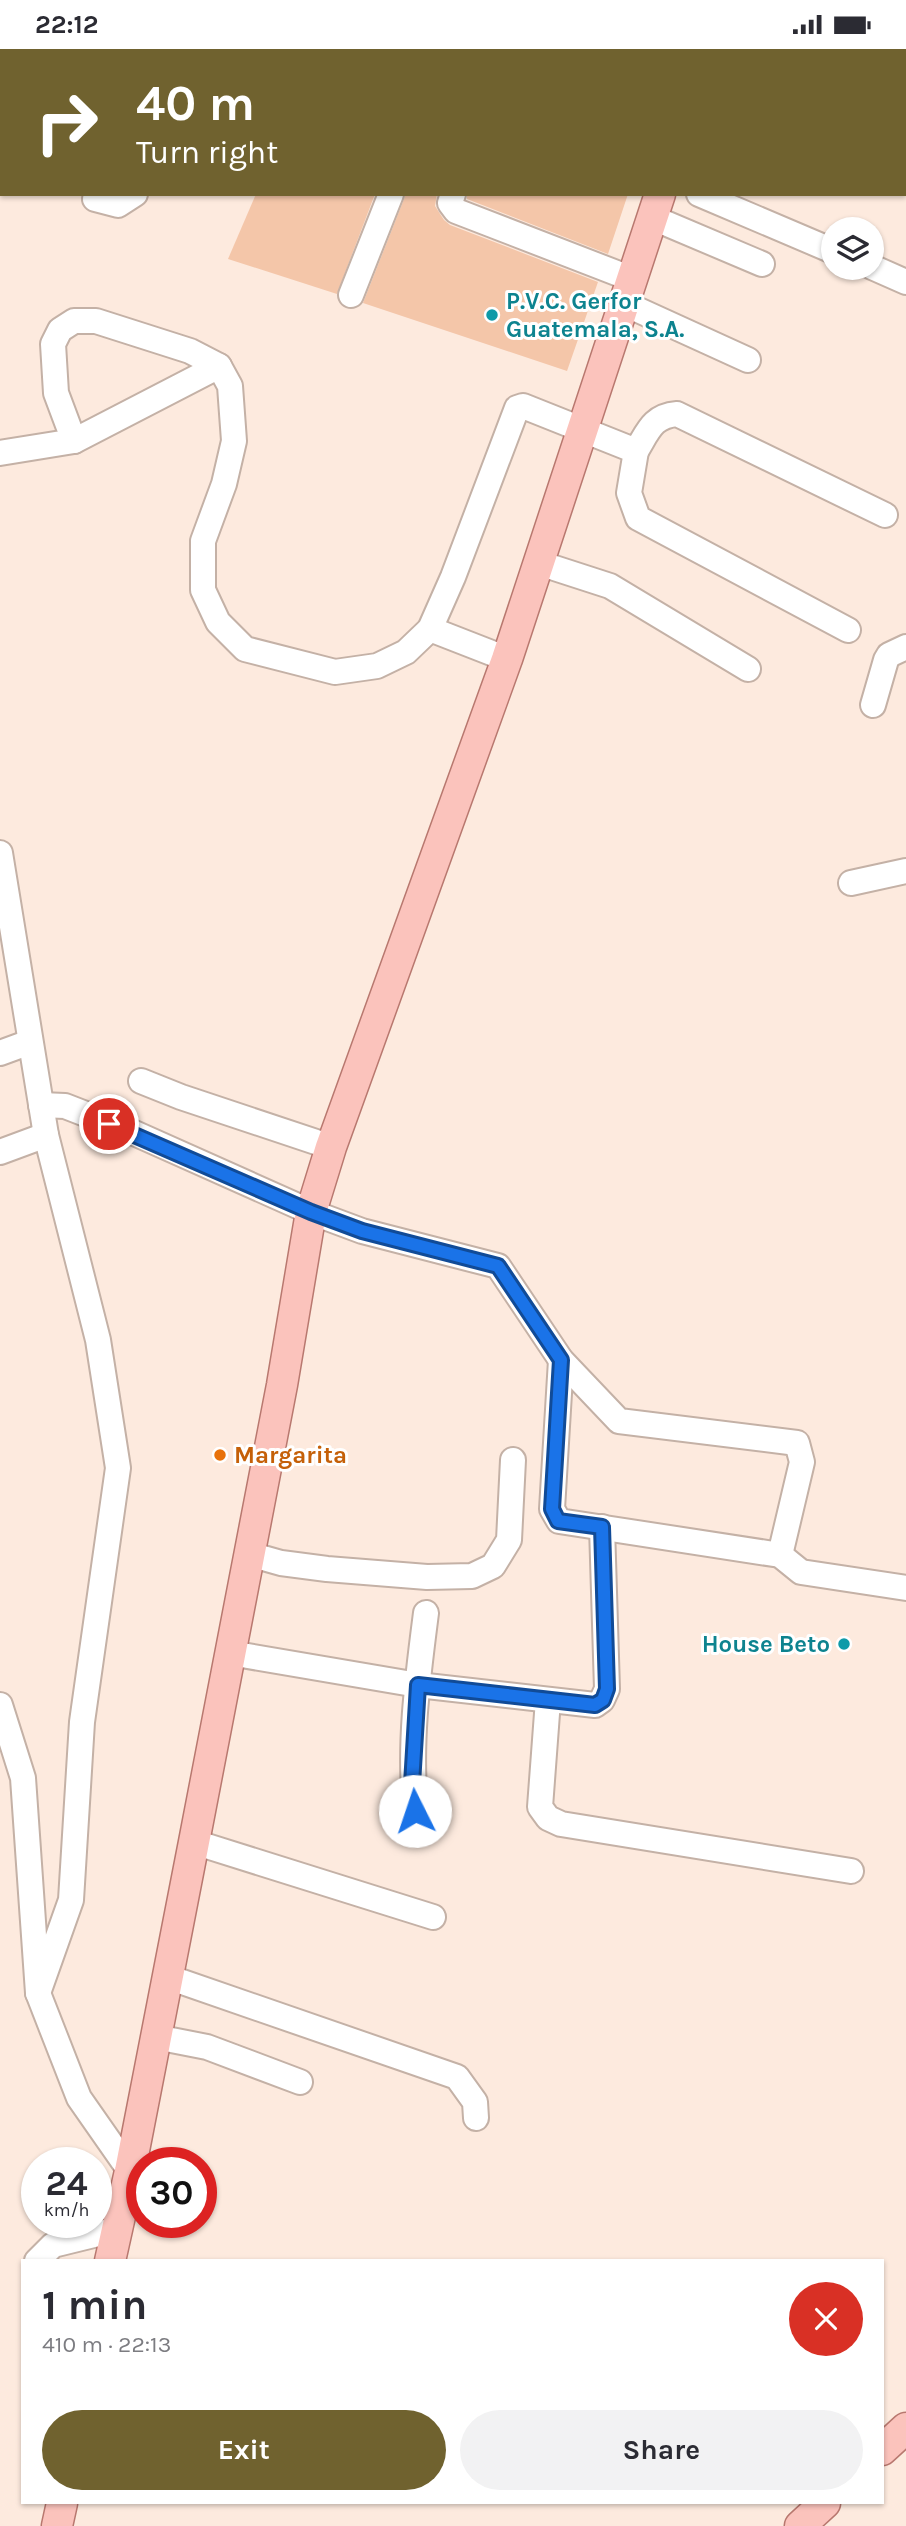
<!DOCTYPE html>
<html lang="en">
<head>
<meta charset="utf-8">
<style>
  :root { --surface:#fff; --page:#f2f2f3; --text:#2b2b33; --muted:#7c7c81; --accent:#70622f }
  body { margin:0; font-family:Karla,sans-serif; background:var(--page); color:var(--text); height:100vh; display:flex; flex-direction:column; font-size:26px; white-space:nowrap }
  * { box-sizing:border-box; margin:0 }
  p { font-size:23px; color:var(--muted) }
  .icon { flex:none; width:38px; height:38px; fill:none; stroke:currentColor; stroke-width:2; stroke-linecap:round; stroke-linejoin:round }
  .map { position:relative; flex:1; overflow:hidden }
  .sheet { position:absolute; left:21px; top:2210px; width:863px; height:245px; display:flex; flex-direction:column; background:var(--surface); border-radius:0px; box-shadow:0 2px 5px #0004 }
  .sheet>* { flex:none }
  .guide { position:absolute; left:0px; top:0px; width:906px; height:147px; box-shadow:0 2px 5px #0004; background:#70622f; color:#fff; overflow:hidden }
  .tools { position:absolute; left:821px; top:168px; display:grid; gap:14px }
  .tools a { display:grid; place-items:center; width:63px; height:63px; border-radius:50%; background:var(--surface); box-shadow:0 2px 5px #0004; font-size:35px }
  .speed { position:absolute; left:21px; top:2098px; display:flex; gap:14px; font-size:35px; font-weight:700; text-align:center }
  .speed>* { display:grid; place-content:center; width:91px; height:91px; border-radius:50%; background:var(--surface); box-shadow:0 2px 5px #0004; line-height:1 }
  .speed small { font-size:18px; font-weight:400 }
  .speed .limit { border:10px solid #d22; background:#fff; color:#111 }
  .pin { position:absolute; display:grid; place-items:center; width:60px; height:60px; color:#fff; margin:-30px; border:4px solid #fff; border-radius:50%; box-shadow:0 2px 7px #0007 }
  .me { position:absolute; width:77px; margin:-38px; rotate:356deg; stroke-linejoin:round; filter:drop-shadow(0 0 5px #0008) }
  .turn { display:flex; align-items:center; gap:24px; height:147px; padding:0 21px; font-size:32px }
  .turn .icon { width:91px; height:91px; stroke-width:2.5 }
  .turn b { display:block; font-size:49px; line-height:60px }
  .round { display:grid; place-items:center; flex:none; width:74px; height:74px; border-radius:37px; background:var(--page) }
  .head { display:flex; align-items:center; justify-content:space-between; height:119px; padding:0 21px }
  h1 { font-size:42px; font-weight:700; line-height:52px }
  .button { display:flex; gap:14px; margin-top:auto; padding:14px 21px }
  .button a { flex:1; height:80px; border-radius:42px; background:var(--accent); color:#fff; font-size:28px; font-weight:700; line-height:80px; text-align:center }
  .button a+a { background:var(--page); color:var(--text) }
  .status { display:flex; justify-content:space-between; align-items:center; height:49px; padding:0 35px; background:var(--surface); direction:ltr }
  .status svg { height:19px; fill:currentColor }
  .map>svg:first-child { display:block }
  .green { fill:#d1d896 }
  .building { fill:#f4c6a9 }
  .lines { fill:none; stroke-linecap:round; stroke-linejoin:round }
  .minor-casing { stroke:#c4b1a6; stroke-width:28 }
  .major-casing { stroke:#b8786f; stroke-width:33 }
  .minor { stroke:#fff; stroke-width:24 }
  .major { stroke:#fbc3bc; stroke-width:30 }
  .route-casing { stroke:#114b97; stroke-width:18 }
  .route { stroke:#1a73e8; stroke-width:12 }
  .culture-dot { fill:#0f9aa8; stroke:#fff; stroke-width:2.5 }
  .food-dot { fill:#e8710a; stroke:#fff; stroke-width:2.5 }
  .labels { text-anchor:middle; stroke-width:6; stroke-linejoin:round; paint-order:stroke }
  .culture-label { font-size:24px; font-weight:bold; fill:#0d838f; stroke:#fff; text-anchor:start }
  .food-label { font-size:24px; font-weight:bold; fill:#c56008; stroke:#fff; text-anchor:start }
</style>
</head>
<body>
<div class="status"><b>22:12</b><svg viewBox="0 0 49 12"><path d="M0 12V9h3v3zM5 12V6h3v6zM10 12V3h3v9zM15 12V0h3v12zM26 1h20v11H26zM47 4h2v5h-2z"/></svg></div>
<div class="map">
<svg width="906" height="2477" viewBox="0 0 906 2477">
  <rect width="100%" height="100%" fill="#fdeade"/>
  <polygon class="green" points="748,0 906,0 906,97 905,2 748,2"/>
  <g class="building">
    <polygon points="256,145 375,145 337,245 228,210"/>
    <polygon points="406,145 437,145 435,157 444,171 450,176 598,233 567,322 363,254"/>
    <polygon points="467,145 628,145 608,205 467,150"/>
  </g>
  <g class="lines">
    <g class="minor-casing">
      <g id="minor">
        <polyline points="163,0 163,2"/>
        <polyline points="433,2 434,0"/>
        <polyline points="905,106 906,107"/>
        <polyline points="453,145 450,154 456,162 632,230"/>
        <polyline points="699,145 833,202"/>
        <polyline points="95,150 118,156 135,145"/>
        <polyline points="651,168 762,215"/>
        <polyline points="872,218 906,233"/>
        <polyline points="351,246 391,145"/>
        <polyline points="623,254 748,311"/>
        <polyline points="74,392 219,317"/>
        <path d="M636 402C648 383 652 367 677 365L885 466"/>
        <polyline points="0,404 74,392 56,344 53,295 60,281 74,272 96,272 190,302 219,317 230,337 234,392 224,435 203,492 203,541 218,573 245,600 335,623 377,617 406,603 430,580 453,528 517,359 523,357 636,402 629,444 638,469 848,581"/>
        <polyline points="539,514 610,537 748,620"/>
        <polyline points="430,580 507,610"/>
        <polyline points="873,656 886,611 889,606 906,598"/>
        <polyline points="0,804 46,1086 98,1291 118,1419 82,1673 71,1851 38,1944"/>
        <polyline points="851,834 906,822"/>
        <polyline points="0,1004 30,993"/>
        <polyline points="141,1032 181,1048 331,1098"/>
        <polyline points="41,1056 65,1057 132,1083 311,1163 362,1182 498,1217 561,1311 619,1372 797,1394 802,1413 780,1506"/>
        <polyline points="0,1103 46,1086"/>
        <polyline points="561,1311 552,1460 559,1472 780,1506 801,1523 906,1539"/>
        <polyline points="249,1505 281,1514 327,1520 427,1528 472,1527 493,1517 509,1491 513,1411"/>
        <polyline points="230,1604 418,1636 595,1656 602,1651 607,1640 602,1478"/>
        <polyline points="548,1651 540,1758 548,1769 561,1775 851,1822"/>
        <polyline points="0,1656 23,1729 38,1944 79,2049 130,2122"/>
        <path d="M416 1762C408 1700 418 1626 426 1564"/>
        <polyline points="194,1793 433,1868"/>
        <polyline points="168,1928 457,2028 475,2053 476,2069"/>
        <polyline points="156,1988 207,1998 300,2033"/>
        <polyline points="37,2212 53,2196 118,2180"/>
      </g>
    </g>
    <g class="major-casing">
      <g id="major">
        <polyline points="711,2 712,0"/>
        <polyline points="110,2212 130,2122 194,1793 282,1336 311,1163 331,1098 507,610 660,145"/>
        <polyline points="882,2401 906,2379"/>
        <polyline points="57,2477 62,2454"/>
        <polyline points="800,2477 825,2454"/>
      </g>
    </g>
    <use href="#minor" class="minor"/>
    <use href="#major" class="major"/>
  </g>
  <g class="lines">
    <g class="route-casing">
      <polyline id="route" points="109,1075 311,1163 362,1182 498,1217 561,1311 552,1460 558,1472 602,1478 607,1640 603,1651 595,1656 418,1636 412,1735 415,1762"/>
    </g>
    <use href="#route" class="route"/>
  </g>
  <g class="culture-dot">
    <circle cx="492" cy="266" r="7"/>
    <circle cx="844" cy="1595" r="7"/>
  </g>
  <circle class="food-dot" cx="220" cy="1406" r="7"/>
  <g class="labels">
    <g class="culture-label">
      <text x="506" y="260">P.V.C. Gerfor<tspan x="506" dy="28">Guatemala, S.A.</tspan></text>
      <text x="830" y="1603" text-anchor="end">House Beto</text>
    </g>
    <g class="food-label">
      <text x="234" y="1414">Margarita</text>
    </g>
  </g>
</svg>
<div class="tools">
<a><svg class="icon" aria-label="layers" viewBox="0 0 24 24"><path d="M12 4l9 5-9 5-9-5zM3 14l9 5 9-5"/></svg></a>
</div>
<div class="speed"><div>24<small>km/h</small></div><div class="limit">30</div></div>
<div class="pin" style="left:109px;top:1075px;background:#d93025"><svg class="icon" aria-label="arrive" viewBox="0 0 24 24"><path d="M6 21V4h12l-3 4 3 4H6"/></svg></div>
<svg class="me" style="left:415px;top:1762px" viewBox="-20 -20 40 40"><circle r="19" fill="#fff"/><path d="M0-13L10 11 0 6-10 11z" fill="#1a73e8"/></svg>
<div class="guide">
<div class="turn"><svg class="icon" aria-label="right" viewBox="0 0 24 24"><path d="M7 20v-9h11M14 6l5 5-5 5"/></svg><div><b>40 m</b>Turn right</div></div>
</div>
<section class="sheet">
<div class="head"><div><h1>1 min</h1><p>410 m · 22:13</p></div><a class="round" style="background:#d93025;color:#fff"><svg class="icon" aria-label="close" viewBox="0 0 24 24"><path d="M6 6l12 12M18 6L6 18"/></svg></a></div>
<div class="button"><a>Exit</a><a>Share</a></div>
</section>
</div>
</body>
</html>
